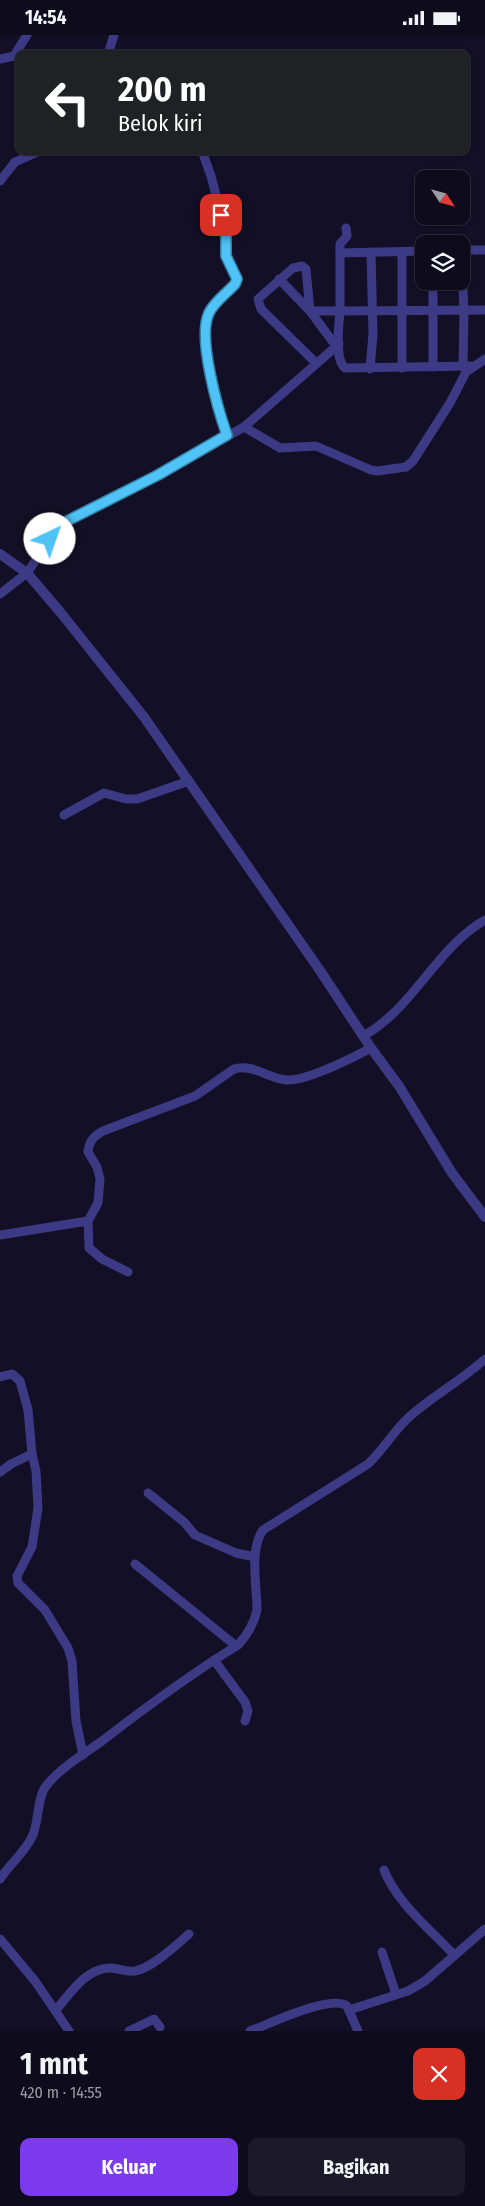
<!DOCTYPE html>
<html lang="id">
<head>
<meta charset="utf-8">
<style>
  :root { --surface:#0e0b1c; --page:#1c1929; --text:#f1f3f6; --muted:#9b9ba3; --line:#2e2b3b; --accent:#7c3aed }
  body { margin:0; font-family:"Fira Sans Condensed",sans-serif; background:var(--page); color:var(--text); height:100vh; display:flex; flex-direction:column; font-size:19px; white-space:nowrap }
  * { box-sizing:border-box; margin:0 }
  p { font-size:16px; color:var(--muted) }
  .icon { flex:none; width:28px; height:28px; fill:none; stroke:currentColor; stroke-width:2; stroke-linecap:round; stroke-linejoin:round }
  .map { position:relative; height:1996px; overflow:hidden }
  .drawer { display:flex; flex-direction:column; background:var(--surface); flex:1 }
  .drawer>* { flex:none }
  .hud { position:absolute; left:15px; top:15px; width:455px; height:105px; border-radius:10px; box-shadow:0 1px 4px #0004,0 0 0 1px var(--line); background:#202124; color:#fff; overflow:hidden }
  .needle { width:32px; rotate:126deg }
  .tools { position:absolute; left:415px; top:135px; display:grid; gap:10px }
  .tools a { display:grid; place-items:center; width:55px; height:55px; border-radius:10px; background:var(--surface); box-shadow:0 1px 4px #0004,0 0 0 1px var(--line); font-size:25px }
  .pin { position:absolute; display:grid; place-items:center; width:42px; height:42px; color:#fff; margin:-21px; border-radius:10px; box-shadow:0 2px 8px #0006 }
  .me { position:absolute; width:55px; margin:-28px; rotate:42deg; stroke-linejoin:round; filter:drop-shadow(0 0 4px #0008) }
  .turn { display:flex; align-items:center; gap:18px; height:105px; padding:0 20px; font-size:22px }
  .turn .icon { width:65px; height:65px; stroke-width:2.5 }
  .turn b { display:block; font-size:35px; line-height:42px }
  .round { display:grid; place-items:center; flex:none; width:52px; height:52px; border-radius:10px; background:var(--page) }
  .headline { display:flex; align-items:center; justify-content:space-between; height:85px; padding:0 20px }
  h1 { font-size:30px; font-weight:700; line-height:38px }
  .cta { display:flex; gap:10px; margin-top:auto; padding:10px 20px }
  .cta a { flex:1; height:58px; border-radius:10px; background:var(--accent); color:#fff; font-size:20px; font-weight:700; line-height:58px; text-align:center }
  .cta a+a { background:var(--page); color:var(--text) }
  .status { display:flex; justify-content:space-between; align-items:center; height:35px; padding:0 25px; background:var(--surface); direction:ltr }
  .status svg { height:14px; fill:currentColor }
  .map>svg:first-child { display:block }
  .lines { fill:none; stroke-linecap:round; stroke-linejoin:round }
  .minor { stroke:#3d3a85; stroke-width:9 }
  .tertiary { stroke:#3d3a85; stroke-width:10 }
  .route-casing { stroke:#337fa1; stroke-width:12 }
  .route { stroke:#4fc3f7; stroke-width:9 }
</style>
</head>
<body>
<div class="status"><b>14:54</b><svg viewBox="0 0 49 12"><path d="M0 12V9h3v3zM5 12V6h3v6zM10 12V3h3v9zM15 12V0h3v12zM26 1h20v11H26zM47 4h2v5h-2z"/></svg></div>
<div class="map">
<svg width="485" height="1996" viewBox="0 0 485 1996">
  <rect width="100%" height="100%" fill="#130f26"/>
  <g class="lines">
    <g class="minor">
      <polyline points="108,19 114,0"/>
      <polyline points="0,24 14,21 27,0"/>
      <path d="M202 116 211 141 226 198V221L237 244 235 249C227 258 214 267 209 278 197 302 218 375 227 400"/>
      <polyline points="0,146 15,127 40,116"/>
      <polyline points="461,215 464,275 463,332"/>
      <polyline points="462,215 485,215"/>
      <polyline points="424,216 340,218 340,276 485,275"/>
      <polyline points="402,217 402,333"/>
      <polyline points="340,218 340,209 347,201 346,193"/>
      <polyline points="279,244 310,276 336,311"/>
      <path d="M310 276H340C339 290 334 324 345 333L471 331"/>
      <polyline points="310,276 306,234 302,231 293,233 258,264 261,274 316,328"/>
      <polyline points="433,332 433,246"/>
      <polyline points="370,334 373,299 371,217"/>
      <polyline points="244,392 339,309"/>
      <polyline points="0,559 27,538 60,490 158,440 244,392 280,413 316,411 371,435 377,436 406,432 413,426 450,368 466,337 485,324"/>
      <polyline points="64,780 104,758 126,764 137,764 189,746"/>
      <path d="M363 1001C412 975 436 913 485 885"/>
      <polyline points="0,1200 88,1186"/>
      <path d="M128 1237 102 1224 89 1213 88 1186 98 1168 100 1144 97 1132 88 1117C89 1106 94 1101 103 1096L195 1061 234 1034C252 1028 269 1044 287 1045 307 1046 352 1023 371 1013"/>
      <polyline points="0,1342 12,1339 20,1346 28,1375 32,1419 36,1436 38,1473 32,1512 17,1541 18,1548 45,1575 68,1613 72,1626 76,1686 83,1720"/>
      <polyline points="0,1437 11,1429 32,1419"/>
      <polyline points="148,1458 184,1487 195,1500 236,1518 255,1522"/>
      <polyline points="135,1529 236,1611"/>
      <polyline points="214,1625 245,1667 248,1676 245,1686"/>
      <path d="M384 1835C397 1868 430 1894 454 1920"/>
      <path d="M0 1844C10 1829 24 1818 32 1802 39 1788 37 1762 46 1751 59 1734 85 1718 102 1706 146 1672 191 1639 238 1610 248 1599 254 1589 257 1575 257 1552 249 1514 263 1495L368 1429C383 1415 393 1397 408 1383 432 1361 461 1346 485 1324"/>
      <polyline points="0,1904 35,1946 69,1996"/>
      <polyline points="382,1917 396,1959"/>
      <path d="M56 1975C70 1959 85 1934 109 1933 117 1932 127 1938 135 1936 152 1933 176 1910 189 1899"/>
      <polyline points="349,1975 408,1956 425,1946 485,1894"/>
      <polyline points="129,1996 154,1984 160,1992"/>
      <path d="M250 1996C269 1989 331 1959 347 1971L358 1996"/>
    </g>
    <polyline class="tertiary" points="0,519 27,538 61,578 144,682 321,937 371,1013 399,1051 452,1138 485,1182"/>
  </g>
  <g class="lines">
    <g class="route-casing">
      <path id="route" d="M50 504 65 487 158 440 227 400C218 375 197 302 209 278 214 267 227 258 235 249L237 244 226 221V198L221 180"/>
    </g>
    <use href="#route" class="route"/>
  </g>
</svg>
<div class="tools">
<a><svg class="needle" viewBox="-14 -14 28 28"><path d="M0-13l5 13h-10z" fill="#e53935"/><path d="M0 13l5-13h-10z" fill="#9b9ba3"/></svg></a>
<a><svg class="icon" aria-label="layers" viewBox="0 0 24 24"><path d="M12 4l9 5-9 5-9-5zM3 14l9 5 9-5"/></svg></a>
</div>
<div class="pin" style="left:221px;top:180px;background:#d93025"><svg class="icon" aria-label="arrive" viewBox="0 0 24 24"><path d="M6 21V4h12l-3 4 3 4H6"/></svg></div>
<svg class="me" style="left:50px;top:504px" viewBox="-20 -20 40 40"><circle r="19" fill="#fff"/><path d="M0-13L10 11 0 6-10 11z" fill="#4fc3f7"/></svg>
<div class="hud">
<div class="turn"><svg class="icon" aria-label="left" viewBox="0 0 24 24"><path d="M17 20v-9H6M10 6l-5 5 5 5"/></svg><div><b>200 m</b>Belok kiri</div></div>
</div>
</div>
<section class="drawer">
<div class="headline"><div><h1>1 mnt</h1><p>420 m · 14:55</p></div><a class="round" style="background:#d93025;color:#fff"><svg class="icon" aria-label="close" viewBox="0 0 24 24"><path d="M6 6l12 12M18 6L6 18"/></svg></a></div>
<div class="cta"><a>Keluar</a><a>Bagikan</a></div>
</section>
</body>
</html>
